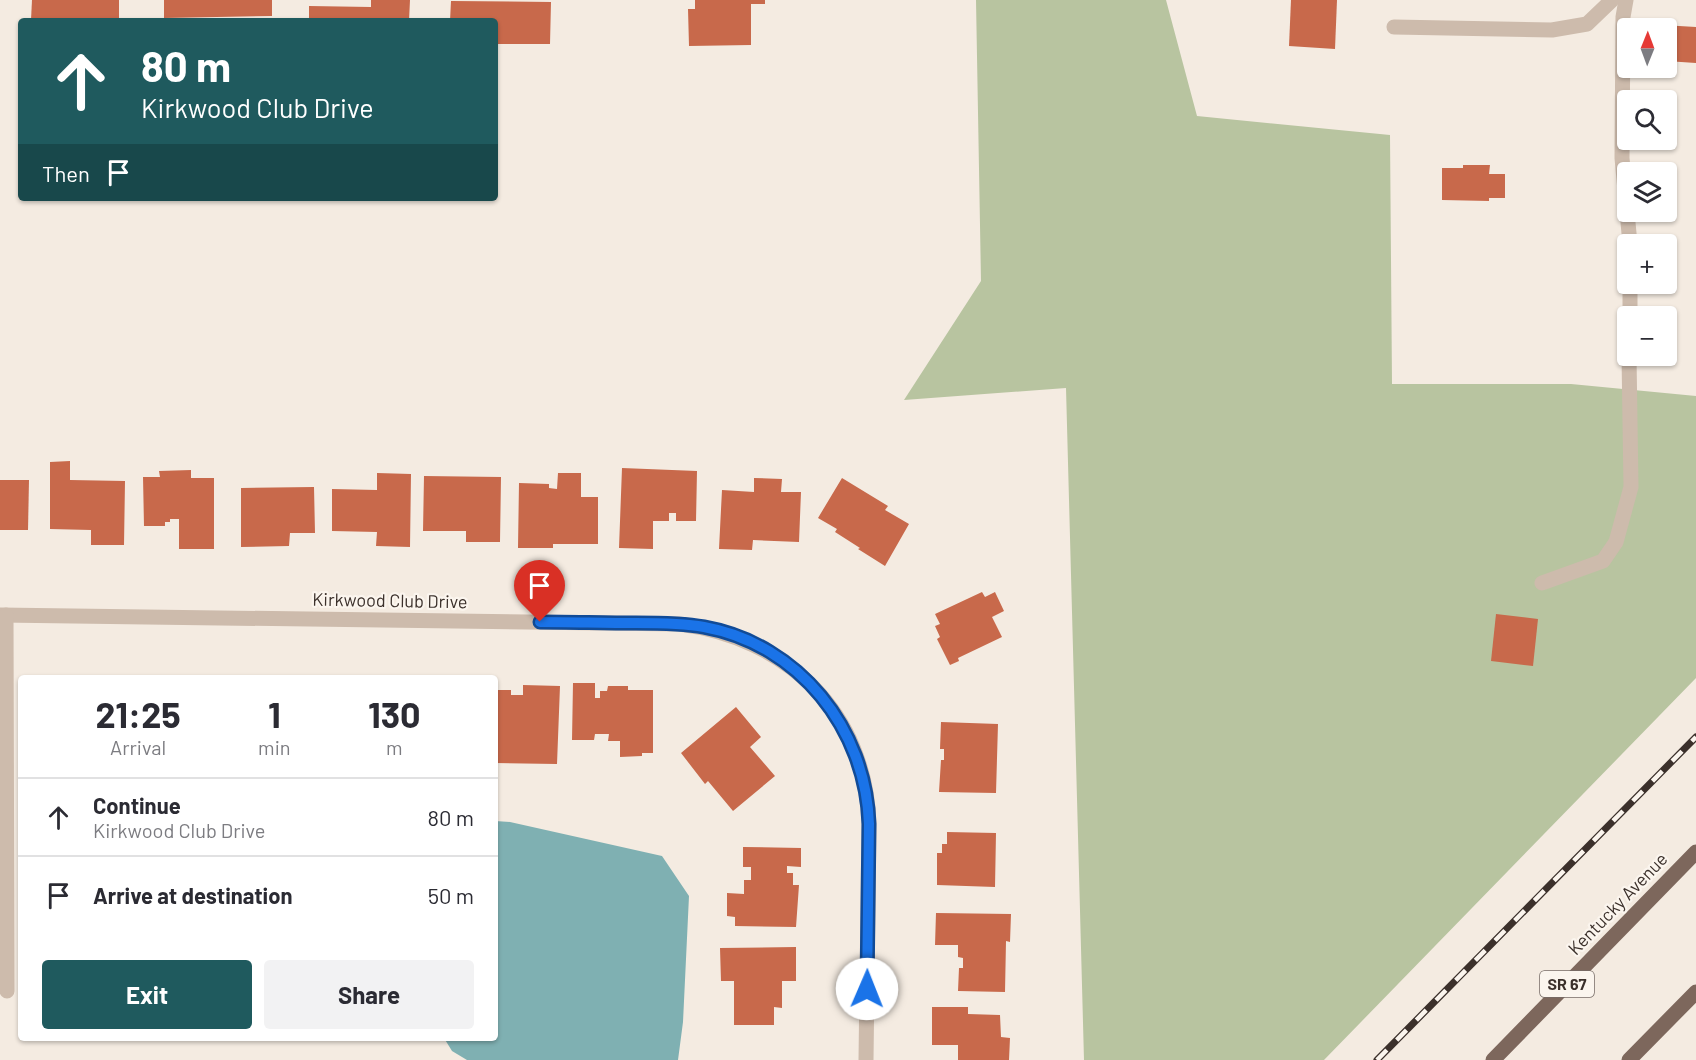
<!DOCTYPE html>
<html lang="en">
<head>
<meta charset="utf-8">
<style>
  :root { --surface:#fff; --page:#f2f2f3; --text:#2b2b33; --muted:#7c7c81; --line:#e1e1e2; --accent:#1f5a5e }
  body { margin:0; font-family:Barlow,sans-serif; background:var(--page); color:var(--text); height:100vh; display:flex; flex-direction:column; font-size:22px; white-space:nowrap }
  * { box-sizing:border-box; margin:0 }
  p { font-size:20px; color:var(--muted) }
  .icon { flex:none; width:33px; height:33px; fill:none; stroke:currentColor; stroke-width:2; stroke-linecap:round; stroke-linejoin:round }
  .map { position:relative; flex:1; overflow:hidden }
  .panel { position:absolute; left:18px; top:675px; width:480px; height:366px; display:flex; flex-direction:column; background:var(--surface); border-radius:6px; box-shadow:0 2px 4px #0004 }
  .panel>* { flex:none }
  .banner { position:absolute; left:18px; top:18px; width:480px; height:183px; border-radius:6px; box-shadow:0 2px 4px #0004; background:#1f5a5e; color:#fff; overflow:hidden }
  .needle { width:39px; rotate:1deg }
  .buttons { position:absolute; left:1617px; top:18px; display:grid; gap:12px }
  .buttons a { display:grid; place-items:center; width:60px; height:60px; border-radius:6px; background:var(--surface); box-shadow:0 2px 4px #0004; font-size:30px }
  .pin { position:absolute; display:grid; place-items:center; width:51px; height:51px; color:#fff; margin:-62px -26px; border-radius:50% 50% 50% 0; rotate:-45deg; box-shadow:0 0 6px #0007 }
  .pin .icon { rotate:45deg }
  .me { position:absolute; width:66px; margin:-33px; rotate:1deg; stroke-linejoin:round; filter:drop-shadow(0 0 4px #0008) }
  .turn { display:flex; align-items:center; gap:21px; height:126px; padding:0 24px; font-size:27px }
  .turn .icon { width:78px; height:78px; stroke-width:2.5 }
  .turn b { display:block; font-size:42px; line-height:51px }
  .then { display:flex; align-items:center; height:57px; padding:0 24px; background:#0003; gap:12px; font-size:22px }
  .eta { display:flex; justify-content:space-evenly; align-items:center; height:102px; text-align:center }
  .eta b { font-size:36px; font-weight:700; line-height:42px }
  .primary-button { display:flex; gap:12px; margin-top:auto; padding:12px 24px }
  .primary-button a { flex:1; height:69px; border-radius:6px; background:var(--accent); color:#fff; font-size:24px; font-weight:700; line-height:69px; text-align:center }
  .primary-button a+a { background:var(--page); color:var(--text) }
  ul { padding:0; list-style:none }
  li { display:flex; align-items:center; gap:18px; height:78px; padding:0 24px; border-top:2px solid var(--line) }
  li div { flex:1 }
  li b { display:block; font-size:22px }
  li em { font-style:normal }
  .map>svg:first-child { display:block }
  .green { fill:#b8c4a0 }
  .water { fill:#7fb0b2 }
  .building { fill:#c8694b }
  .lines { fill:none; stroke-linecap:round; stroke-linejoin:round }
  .minor { stroke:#cdbbac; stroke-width:15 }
  .major { stroke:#7d675c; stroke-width:15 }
  .rail-casing { stroke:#3b302b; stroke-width:7 }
  .rail { stroke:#fbf5ee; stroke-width:4.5; stroke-dasharray:14; stroke-linecap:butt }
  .route-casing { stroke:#114b97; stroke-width:15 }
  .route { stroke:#1a73e8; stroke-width:10 }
  .labels { text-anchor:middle; stroke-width:4.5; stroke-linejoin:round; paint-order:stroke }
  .shield { fill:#fbf5ee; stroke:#756b66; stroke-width:1.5 }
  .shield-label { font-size:16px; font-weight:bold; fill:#3b302b }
  .street-label { font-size:18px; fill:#3b302b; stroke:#fbf5ee }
</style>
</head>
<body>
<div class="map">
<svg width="1696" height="1060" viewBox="0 0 1696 1060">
  <rect width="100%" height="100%" fill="#f4ebe1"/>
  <polygon class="green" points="976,0 1166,0 1197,116 1390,135 1392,384 1571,384 1696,396 1696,678 1324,1060 1084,1060 1066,388 904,400 981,281"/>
  <polygon class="water" points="495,821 510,822 662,856 689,896 683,1022 678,1060 467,1060 452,1051 444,1038 495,1038"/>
  <g class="building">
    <polygon points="32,0 119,0 119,21 31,20"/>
    <polygon points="164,0 272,0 272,16 164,18"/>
    <polygon points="371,0 410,0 409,21 309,21 309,6 371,7"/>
    <polygon points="695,0 765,0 765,4 751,4 751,45 689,46 688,9 695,9"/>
    <polygon points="1291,0 1337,0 1335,49 1289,46"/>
    <polygon points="451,1 551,2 550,44 495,44 495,21 450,21"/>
    <polygon points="1645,24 1696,27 1696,63 1666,61 1666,28 1644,28"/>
    <polygon points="1463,165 1490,165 1489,174 1505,174 1505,198 1489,198 1489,201 1442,200 1442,168 1463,168"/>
    <polygon points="70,461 70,480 125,481 124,545 91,545 91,530 50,529 50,462"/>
    <polygon points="622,468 697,471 696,521 676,521 676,513 669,513 669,521 653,521 653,549 619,548"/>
    <polygon points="191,470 191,478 214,478 214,549 179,549 179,519 170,519 170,522 165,522 165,526 144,526 143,477 160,477 159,471"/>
    <polygon points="377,473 411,474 410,547 376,546 377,532 332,531 332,489 377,490"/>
    <polygon points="558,473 581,473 581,497 598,497 598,544 553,544 553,548 518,548 519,483 549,484 549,488 557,489"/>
    <polygon points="424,476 501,477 500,542 466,542 466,531 423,531"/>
    <polygon points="754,478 782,479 781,492 801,492 799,542 753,540 752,550 719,549 722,490 754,492"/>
    <polygon points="842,478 888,506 885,510 909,524 885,566 858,549 860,548 835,532 837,529 818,518"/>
    <polygon points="0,480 29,480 28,530 0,530"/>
    <polygon points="314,487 315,533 290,533 289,546 241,547 241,488"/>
    <polygon points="982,592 985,597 995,592 1004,611 992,617 1002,637 958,658 959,661 950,665 937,639 940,637 935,626 940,624 935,614"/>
    <polygon points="1496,614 1538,619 1533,666 1491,661"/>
    <polygon points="573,683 595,683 595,698 600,698 600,691 607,691 608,686 628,686 628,690 653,690 653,753 642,753 642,756 620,757 620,741 608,741 609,734 595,734 594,740 572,740"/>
    <polygon points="523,685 560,686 557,764 495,763 495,690 511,690 511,695 523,695"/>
    <polygon points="736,707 761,737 750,747 775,776 733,811 708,781 705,784 681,753"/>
    <polygon points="941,722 998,724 996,793 939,792 941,760 944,760 944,749 940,749"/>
    <polygon points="947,832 996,833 995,887 937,885 937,853 942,853 942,844 947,844"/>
    <polygon points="743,847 801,848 801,867 787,866 787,873 793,873 793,885 799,885 796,927 735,926 735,917 727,916 727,893 744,894 744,880 751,880 751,867 743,867"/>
    <polygon points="936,913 1011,914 1010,942 1006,941 1005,992 958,991 959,968 963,968 963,958 958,957 958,945 935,945"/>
    <polygon points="796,947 796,981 782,981 782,1008 774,1007 774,1025 734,1025 734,981 721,981 720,948"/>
    <polygon points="932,1007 968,1007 968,1014 1000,1015 1001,1037 1010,1038 1009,1060 958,1060 958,1045 932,1045"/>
  </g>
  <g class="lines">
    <g class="minor">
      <polyline points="1626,0 1623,17 1622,158 1630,244"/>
      <polyline points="1394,27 1552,30 1587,24 1612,0"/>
      <polyline points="1630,316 1630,284"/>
      <polyline points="1542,583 1603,561 1616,542 1631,487 1629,356"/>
      <path d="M0 615 679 624C787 637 866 713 869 824L866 1060"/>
      <polyline points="6,615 7,991"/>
    </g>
    <g class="major">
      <polyline points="1493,1060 1696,852"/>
      <polyline points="1629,1060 1696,992"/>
    </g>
    <g class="rail-casing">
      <polyline id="rail" points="1377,1060 1696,737"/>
    </g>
    <use href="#rail" class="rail"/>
  </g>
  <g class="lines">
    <g class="route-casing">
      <path id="route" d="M540 622C572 622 604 623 636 623 659 623 682 623 704 627 799 644 866 729 869 824L867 989"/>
    </g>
    <use href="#route" class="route"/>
  </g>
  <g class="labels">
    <rect class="shield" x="1540" y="971" width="54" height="26" rx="4.5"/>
    <g class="shield-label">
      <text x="1567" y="990">SR 67</text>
    </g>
    <g class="street-label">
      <text transform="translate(390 601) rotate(1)" y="6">Kirkwood Club Drive</text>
      <text transform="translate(1618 904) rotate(-46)" y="6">Kentucky Avenue</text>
    </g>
  </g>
</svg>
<div class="buttons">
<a><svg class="needle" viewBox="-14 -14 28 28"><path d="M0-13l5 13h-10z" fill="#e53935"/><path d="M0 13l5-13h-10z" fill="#7c7c81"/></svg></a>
<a><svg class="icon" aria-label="search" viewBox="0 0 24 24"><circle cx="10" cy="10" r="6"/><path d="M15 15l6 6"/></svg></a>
<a><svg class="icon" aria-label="layers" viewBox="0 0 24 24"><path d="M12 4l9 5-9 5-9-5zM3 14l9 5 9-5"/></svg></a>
<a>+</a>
<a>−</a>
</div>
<div class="pin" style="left:540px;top:622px;background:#d93025"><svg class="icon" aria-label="arrive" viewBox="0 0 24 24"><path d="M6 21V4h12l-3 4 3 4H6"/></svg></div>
<svg class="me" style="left:867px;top:989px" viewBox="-20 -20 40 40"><circle r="19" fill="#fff"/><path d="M0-13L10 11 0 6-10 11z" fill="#1a73e8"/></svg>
<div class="banner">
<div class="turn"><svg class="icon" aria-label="ahead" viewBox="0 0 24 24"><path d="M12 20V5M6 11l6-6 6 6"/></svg><div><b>80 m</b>Kirkwood Club Drive</div></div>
<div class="then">Then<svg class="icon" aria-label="arrive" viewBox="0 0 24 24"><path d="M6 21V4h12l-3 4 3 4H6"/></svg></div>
</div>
<section class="panel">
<div class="eta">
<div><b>21:25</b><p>Arrival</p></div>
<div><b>1</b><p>min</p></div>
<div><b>130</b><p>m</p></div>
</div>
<ul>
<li><svg class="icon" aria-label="ahead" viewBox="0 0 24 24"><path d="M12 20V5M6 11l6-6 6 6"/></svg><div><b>Continue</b><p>Kirkwood Club Drive</p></div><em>80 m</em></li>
<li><svg class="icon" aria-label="arrive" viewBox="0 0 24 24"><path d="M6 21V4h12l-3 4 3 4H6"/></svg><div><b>Arrive at destination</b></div><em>50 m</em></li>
</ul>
<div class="primary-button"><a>Exit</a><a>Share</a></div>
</section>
</div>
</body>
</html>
